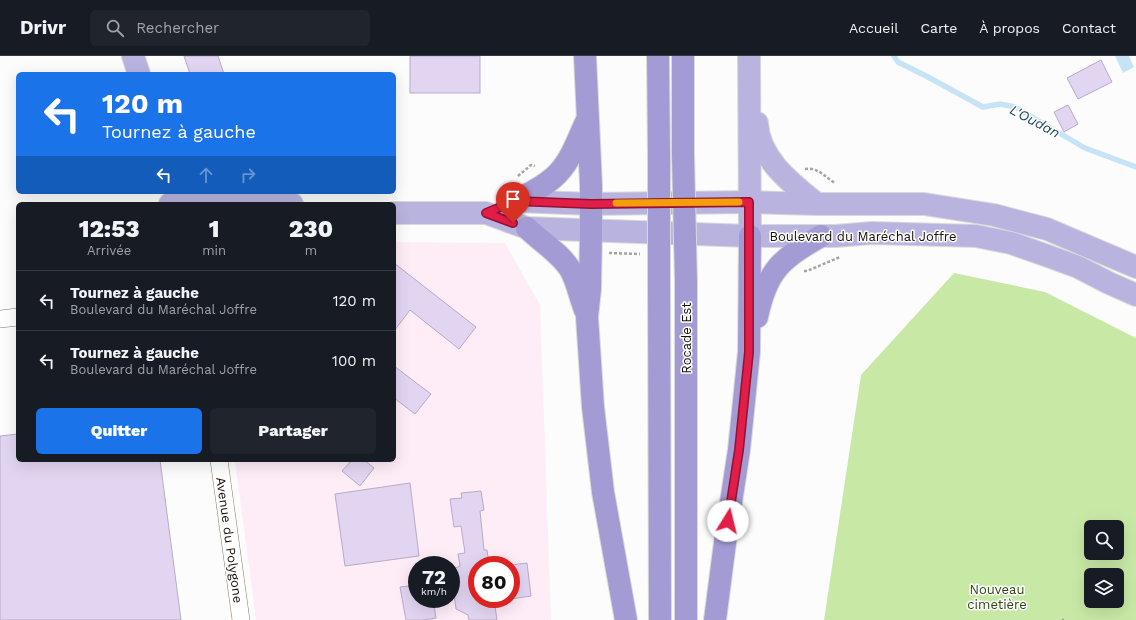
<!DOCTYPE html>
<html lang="fr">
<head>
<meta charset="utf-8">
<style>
  :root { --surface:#171b24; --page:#20242c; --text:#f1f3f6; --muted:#9ea1a6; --line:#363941; --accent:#1a73e8 }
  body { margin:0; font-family:"Work Sans",sans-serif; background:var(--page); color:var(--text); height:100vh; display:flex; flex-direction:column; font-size:15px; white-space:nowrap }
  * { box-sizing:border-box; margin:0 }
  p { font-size:13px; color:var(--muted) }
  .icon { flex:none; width:22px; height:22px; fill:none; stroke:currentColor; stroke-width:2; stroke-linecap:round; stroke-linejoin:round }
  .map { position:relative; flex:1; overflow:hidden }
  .details { position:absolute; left:16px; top:146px; width:380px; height:260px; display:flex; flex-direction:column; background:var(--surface); border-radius:6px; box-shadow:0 4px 16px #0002 }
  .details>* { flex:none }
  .banner { position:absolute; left:16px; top:16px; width:380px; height:122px; border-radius:6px; box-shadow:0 4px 16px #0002; background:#1a73e8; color:#fff; overflow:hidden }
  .fabs { position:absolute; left:1084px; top:464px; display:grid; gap:8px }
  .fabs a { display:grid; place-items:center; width:40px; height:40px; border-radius:6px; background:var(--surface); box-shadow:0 4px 16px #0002; font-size:20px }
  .speed { position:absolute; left:408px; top:500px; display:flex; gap:8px; font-size:20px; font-weight:700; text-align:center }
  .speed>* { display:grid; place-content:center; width:52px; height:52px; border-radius:50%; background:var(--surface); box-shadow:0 4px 16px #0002; line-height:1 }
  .speed small { font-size:10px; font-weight:400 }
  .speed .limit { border:6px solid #d22; background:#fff; color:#111 }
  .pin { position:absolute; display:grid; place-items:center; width:34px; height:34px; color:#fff; margin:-41px -17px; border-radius:50% 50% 50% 0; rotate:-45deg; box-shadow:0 0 4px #0007 }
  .pin .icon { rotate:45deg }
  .me { position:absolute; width:44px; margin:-22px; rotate:9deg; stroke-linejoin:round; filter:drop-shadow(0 0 3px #0008) }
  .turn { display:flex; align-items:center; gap:14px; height:84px; padding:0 20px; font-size:18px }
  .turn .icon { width:52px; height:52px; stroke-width:2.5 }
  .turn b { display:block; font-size:28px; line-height:34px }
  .lanes { display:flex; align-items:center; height:38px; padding:0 20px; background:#0003; justify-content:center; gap:20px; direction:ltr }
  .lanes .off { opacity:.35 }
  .eta { display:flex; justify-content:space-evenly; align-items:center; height:68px; text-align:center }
  .eta b { font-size:24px; font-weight:800; line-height:28px }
  .cta { display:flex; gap:8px; margin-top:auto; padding:8px 20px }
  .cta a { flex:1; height:46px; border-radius:6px; background:var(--accent); color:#fff; font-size:16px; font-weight:800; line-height:46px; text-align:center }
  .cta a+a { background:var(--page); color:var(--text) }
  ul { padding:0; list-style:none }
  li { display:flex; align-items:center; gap:12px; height:60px; padding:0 20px; border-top:1px solid var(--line) }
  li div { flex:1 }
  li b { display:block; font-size:15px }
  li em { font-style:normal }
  header { display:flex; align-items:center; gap:24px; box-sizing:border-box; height:56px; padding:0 20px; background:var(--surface); border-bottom:1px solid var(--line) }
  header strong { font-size:19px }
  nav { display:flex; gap:22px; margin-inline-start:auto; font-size:14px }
  .search { width:280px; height:36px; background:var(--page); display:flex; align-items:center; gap:10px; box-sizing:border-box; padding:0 14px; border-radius:6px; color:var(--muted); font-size:15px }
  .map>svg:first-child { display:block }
  .commercial { fill:#feecf6; fill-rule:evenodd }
  .green { fill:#c8e9a6; fill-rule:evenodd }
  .water { fill:#c6e4f5 }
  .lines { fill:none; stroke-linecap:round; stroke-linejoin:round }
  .stream { stroke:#c6e4f5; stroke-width:5.5 }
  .building { fill:#e2d5f2; stroke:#b8abc7 }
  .minor-casing { stroke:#8e7662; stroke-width:18 }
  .primary-casing { stroke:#dad9d7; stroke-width:24 }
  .trunk-casing { stroke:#dad9d7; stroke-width:24 }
  .path { stroke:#a6a3a0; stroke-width:2.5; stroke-dasharray:3 2; stroke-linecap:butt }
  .minor { stroke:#fff; stroke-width:17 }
  .primary { stroke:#b9b4df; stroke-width:22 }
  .trunk { stroke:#a29bd4; stroke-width:22 }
  .trunk-bridge-casing { stroke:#dad9d7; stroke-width:24; stroke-linecap:butt }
  .trunk-bridge { stroke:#a29bd4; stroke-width:22 }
  .route-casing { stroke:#92132f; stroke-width:10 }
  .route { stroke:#e11d48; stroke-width:7 }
  .slow { stroke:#f59e0b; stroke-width:7 }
  .labels { text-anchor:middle; stroke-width:3; stroke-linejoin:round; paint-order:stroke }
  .street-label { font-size:13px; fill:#180f08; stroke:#fff }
  .park-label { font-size:13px; fill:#2f4413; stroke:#fff }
  .water-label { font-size:14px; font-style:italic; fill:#204557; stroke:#fff }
</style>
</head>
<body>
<header>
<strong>Drivr</strong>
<div class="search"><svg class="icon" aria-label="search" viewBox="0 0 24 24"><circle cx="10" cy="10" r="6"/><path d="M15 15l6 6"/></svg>Rechercher</div>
<nav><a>Accueil</a><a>Carte</a><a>À propos</a><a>Contact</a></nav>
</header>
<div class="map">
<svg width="1136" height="564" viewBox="0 0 1136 564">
  <rect width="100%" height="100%" fill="#fcfcfc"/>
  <path class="commercial" d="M394 186 505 187 540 249 551 564H256L235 404H394ZM417 509H451V543H417ZM477 509H511V543H477Z"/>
  <path class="green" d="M954 217 1045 236 1136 282V564H824L861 319ZM1091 471H1117V497H1091ZM1091 519H1117V545H1091Z"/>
  <polygon class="water" points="1115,0 1129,0 1134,11 1123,17"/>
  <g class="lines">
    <polyline class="stream" points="894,0 898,6 928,21 983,51 1000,48 1015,51 1085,92 1136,111"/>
  </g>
  <g class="building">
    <polygon points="184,0 218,0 224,18 190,18"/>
    <rect x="410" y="0" width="70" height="37"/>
    <polygon points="1101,4 1112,26 1078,43 1067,22"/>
    <polygon points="1068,49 1078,68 1064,76 1054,56"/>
    <polygon points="394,207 476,271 459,293 410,254 394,275"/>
    <polygon points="394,310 431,338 415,358 394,342"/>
    <polygon points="18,378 18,404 160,404 181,564 0,564 0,380"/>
    <polygon points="352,404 364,404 374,412 360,430 342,415"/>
    <polygon points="410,427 419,500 345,510 335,438"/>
    <polygon points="481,435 484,454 480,455 484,494 487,494 489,509 477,509 477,543 494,543 497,564 469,564 468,559 456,553 451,516 451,514 460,510 458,498 465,497 461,470 454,471 450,443 462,442 461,437"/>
    <polygon points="527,507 531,540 511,543 511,509"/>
    <polygon points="417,529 417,543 433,543 436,562 423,564 406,564 400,531"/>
  </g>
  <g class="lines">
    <g class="minor-casing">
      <g id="minor">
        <polyline points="0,263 18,261"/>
        <polyline points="219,404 241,564"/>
      </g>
    </g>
    <g class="primary-casing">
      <g id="primary">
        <polyline points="133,0 139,18"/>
        <polyline points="749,0 750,180"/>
        <path d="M757 67C759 103 791 127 817 148"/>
        <path d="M219 144C244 142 268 143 292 148"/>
        <polyline points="508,147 515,145 591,148 749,146 817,148 924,148 994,159 1047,173 1136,211"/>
        <path d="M170 148C192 131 204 133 225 148"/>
        <polyline points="394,157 486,157 527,172 750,180 836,180 872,177 976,180 1011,187 1045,199 1078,211 1109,227 1136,239"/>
      </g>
    </g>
    <g class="trunk-casing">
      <g id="trunk">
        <polyline points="585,0 591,129 591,175 590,233 587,261 593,351 603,436 626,564"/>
        <polyline points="658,0 659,100"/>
        <polyline points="683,0 683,98"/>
        <path d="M515 145C528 138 542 132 553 122 570 108 577 85 586 66"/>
        <path d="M527 172C541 186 559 196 570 213 577 225 580 241 585 254"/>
        <polyline points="659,222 660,564"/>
        <path d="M757 261C767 214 781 203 821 180"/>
        <polyline points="686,564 686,226"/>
        <polyline points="715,564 726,479 739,394 749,296 750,180"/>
      </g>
    </g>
    <g class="path">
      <path d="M805 113C818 111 825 121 835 127"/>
      <polyline points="518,120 531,109 535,110"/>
      <polyline points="609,197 640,198"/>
      <polyline points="804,215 807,215 840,201"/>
      <polyline points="1062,564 1064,564"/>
    </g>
    <use href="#minor" class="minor"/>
    <use href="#primary" class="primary"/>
    <use href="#trunk" class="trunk"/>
    <g class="trunk-bridge-casing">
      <g id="trunk-bridge">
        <polyline points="683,98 686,226"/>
        <polyline points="659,100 659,222"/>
      </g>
    </g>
    <use href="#trunk-bridge" class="trunk-bridge"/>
  </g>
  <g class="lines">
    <g class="route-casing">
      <polyline id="route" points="513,167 486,157 515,145 591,148 749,146 749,296 739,394 728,465"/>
    </g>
    <use href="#route" class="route"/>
    <polyline class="slow" points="616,147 739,146"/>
  </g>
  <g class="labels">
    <g class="street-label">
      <text x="863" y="185">Boulevard du Maréchal Joffre</text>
      <text transform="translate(686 282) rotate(-90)" y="5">Rocade Est</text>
      <text transform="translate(230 484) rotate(82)" y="5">Avenue du Polygone</text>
    </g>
    <g class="park-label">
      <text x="997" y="538">Nouveau<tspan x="997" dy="15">cimetière</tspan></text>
    </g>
    <g class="water-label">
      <text transform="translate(1035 65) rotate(28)" y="5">L'Oudan</text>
    </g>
  </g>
</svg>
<div class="fabs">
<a><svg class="icon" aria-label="search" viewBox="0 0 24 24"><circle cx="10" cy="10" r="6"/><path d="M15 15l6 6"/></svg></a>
<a><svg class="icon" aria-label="layers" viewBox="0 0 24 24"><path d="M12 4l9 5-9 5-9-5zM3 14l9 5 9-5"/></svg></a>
</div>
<div class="speed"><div>72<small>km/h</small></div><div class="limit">80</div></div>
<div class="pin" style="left:513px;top:167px;background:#d93025"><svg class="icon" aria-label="arrive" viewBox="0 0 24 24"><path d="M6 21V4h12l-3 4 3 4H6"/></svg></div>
<svg class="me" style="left:728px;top:465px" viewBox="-20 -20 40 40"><circle r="19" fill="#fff"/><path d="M0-13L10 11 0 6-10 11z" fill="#e11d48"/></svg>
<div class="banner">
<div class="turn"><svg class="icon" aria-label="left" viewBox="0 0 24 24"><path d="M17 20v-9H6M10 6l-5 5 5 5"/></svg><div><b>120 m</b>Tournez à gauche</div></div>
<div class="lanes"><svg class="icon" aria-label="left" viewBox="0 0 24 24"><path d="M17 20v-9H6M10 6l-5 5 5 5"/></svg><svg class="icon off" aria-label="ahead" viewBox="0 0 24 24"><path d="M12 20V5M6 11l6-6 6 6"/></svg><svg class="icon off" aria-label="right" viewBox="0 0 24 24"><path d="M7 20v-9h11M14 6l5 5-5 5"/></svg></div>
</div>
<section class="details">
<div class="eta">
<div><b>12:53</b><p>Arrivée</p></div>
<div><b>1</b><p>min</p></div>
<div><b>230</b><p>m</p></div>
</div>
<ul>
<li><svg class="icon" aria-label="left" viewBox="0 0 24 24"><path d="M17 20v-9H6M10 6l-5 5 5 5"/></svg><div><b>Tournez à gauche</b><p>Boulevard du Maréchal Joffre</p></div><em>120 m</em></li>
<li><svg class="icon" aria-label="left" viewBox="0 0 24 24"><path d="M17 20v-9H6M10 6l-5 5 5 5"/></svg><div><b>Tournez à gauche</b><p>Boulevard du Maréchal Joffre</p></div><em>100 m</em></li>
</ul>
<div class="cta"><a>Quitter</a><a>Partager</a></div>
</section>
</div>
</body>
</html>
